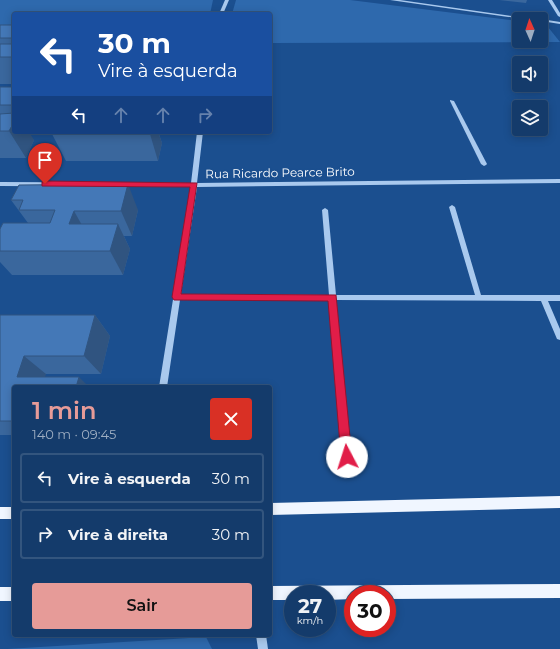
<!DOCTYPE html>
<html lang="pt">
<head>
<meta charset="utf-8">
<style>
  :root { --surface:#143b6b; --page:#214673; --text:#f1f3f6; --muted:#9dadc1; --line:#33557e; --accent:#e69b98 }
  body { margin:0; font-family:Montserrat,sans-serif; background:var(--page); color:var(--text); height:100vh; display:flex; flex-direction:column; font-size:15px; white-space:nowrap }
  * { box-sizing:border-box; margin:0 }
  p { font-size:13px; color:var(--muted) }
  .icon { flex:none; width:22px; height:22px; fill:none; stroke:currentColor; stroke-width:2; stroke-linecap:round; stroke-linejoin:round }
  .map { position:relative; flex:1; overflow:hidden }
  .sheet { position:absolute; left:12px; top:385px; width:260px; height:252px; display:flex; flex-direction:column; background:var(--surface); border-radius:4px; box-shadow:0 2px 10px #0003,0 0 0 1px var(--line) }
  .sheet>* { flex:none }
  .top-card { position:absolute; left:12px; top:12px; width:260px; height:122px; border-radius:4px; box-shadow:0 2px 10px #0003,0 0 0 1px var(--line); background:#1a4fa0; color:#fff; overflow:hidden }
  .needle { width:26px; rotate:357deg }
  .fabs { position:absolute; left:512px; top:12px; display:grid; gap:8px }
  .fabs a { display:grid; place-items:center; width:36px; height:36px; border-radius:4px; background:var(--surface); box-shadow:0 2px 10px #0003,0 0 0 1px var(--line); font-size:20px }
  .speed { position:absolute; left:284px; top:585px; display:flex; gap:8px; font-size:20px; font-weight:700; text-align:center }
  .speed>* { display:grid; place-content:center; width:52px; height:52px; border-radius:50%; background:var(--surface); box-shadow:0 2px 10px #0003,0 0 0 1px var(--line); line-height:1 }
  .speed small { font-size:10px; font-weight:400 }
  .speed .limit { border:6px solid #d22; background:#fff; color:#111 }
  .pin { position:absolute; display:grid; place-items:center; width:34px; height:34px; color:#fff; margin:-41px -17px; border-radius:50% 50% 50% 0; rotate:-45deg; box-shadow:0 0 4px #0007 }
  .pin .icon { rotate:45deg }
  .me { position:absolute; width:44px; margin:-22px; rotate:355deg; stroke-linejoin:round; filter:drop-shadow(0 0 3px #0008) }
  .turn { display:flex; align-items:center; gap:14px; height:84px; padding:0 20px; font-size:18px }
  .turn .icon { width:52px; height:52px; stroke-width:2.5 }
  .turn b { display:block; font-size:28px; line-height:34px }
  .lanes { display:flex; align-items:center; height:38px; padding:0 20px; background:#0003; justify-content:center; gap:20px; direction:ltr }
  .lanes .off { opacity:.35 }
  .round { display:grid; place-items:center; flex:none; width:42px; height:42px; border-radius:4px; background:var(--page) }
  .headline { display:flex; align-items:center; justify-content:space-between; height:68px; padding:0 20px }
  h1 { font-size:24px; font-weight:600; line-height:30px; color:var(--accent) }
  .action { display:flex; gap:8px; margin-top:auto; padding:8px 20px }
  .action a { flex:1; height:46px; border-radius:4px; background:var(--accent); color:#111; font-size:16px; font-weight:600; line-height:46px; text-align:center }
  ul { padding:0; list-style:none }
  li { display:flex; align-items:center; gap:12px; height:50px; margin:0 8px 6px; padding:0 12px; border:2px solid var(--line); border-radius:4px }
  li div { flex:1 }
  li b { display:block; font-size:15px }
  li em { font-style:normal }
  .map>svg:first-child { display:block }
  .green { fill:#2e69ad }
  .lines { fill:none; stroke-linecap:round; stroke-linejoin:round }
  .minor { fill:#a9c9ee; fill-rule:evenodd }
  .major { fill:#f0f6ff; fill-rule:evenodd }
  .wall { fill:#3a679d }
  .shaded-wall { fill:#305480 }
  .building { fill:#4478b7; stroke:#305480 }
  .route { fill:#e11d48; stroke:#92132f }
  .labels { text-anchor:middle; stroke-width:3.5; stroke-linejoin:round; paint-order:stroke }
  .far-street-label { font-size:12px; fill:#fff; stroke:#1b4f8f }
</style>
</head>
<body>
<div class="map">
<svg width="560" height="649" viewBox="0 0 560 649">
  <rect width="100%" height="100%" fill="#1b4f8f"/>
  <g class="green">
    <polygon points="0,0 213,0 210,14 14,14 14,32 0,32"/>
    <polygon points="236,0 350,0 519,21 519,41 541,41 541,24 548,27 560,42 270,43 270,14 232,14"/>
    <polygon points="206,637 212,649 7,649"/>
  </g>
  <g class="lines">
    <g class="minor">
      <polygon points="225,0 229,0 223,14 219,14"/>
      <polygon points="390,0 400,0 533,19 523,19"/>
      <polygon points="548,0 552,0 560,13 560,17 558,16"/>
      <polygon points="540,19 541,19 560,22 560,24 541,21"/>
      <polygon points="450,100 454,101 487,164 486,165 484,166 481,164 450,101"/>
      <polygon points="197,132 203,132 197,183 560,179 560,183 197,187 181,294 329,295 322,210 325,208 328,210 336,295 475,295 449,207 452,205 455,207 481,295 560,295 560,301 548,301 560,329 560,340 557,339 541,301 336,300 351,457 350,460 347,461 344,460 343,457 330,300 180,300 167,387 159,387 191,187 0,186 0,182 191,183"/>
      <polygon points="256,635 266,635 268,649 258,649"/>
    </g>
    <g class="major">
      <polygon points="560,496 560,508 270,515 270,503"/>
      <rect x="0" y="507" width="14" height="12"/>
      <polygon points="560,584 560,598 387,599 387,594 353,594 353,599 327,600 327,594 293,594 293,600 270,600 270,586"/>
      <rect x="0" y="587" width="14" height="14"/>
    </g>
  </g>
  <g class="wall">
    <polygon points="499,0 527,0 526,3"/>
    <rect x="0" y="25" width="14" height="59"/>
    <polygon points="0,87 14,87 14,132 34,140 26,158 0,158"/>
    <polygon points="53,132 164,132 163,134 159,134 162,143 158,161 66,161 52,134"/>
    <polygon points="19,185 138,210 132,236 124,236 130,249 123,275 12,275 0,262 0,229 28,223 11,200"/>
    <polygon points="0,315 95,315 110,336 101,374 46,374 14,387 14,435 0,435"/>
  </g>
  <g class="shaded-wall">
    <polygon points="14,122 14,132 29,132 34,140 26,158 9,131"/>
    <polygon points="150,132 158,132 162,143 158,161 150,134"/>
    <polygon points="128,184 138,210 132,236 121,211"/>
    <polygon points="74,211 88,236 69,224"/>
    <polygon points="118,224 130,249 123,275 110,251"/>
    <polygon points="95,315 110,336 101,374 84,356"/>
    <polygon points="24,356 46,374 42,387 17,377"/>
    <polygon points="79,377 89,387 76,387"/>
  </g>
  <g class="building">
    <rect x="0" y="25" width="14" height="13"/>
    <polygon points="14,41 14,57 0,57 0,44 12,44"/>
    <rect x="0" y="87" width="14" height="18"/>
    <polygon points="14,113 14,122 9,131 0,131 0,114"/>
    <polygon points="53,132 150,132 150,134 52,134"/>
    <polygon points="128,184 121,211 74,211 69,224 118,224 110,251 0,251 0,229 3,223 50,223 55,210 19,210 23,200 11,200 19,185"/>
    <polygon points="0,315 95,315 84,356 24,356 17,377 79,377 76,387 14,387 14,421 0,421"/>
  </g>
  <polygon class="route" points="45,181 197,183 181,294 336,295 352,457 351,461 347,462 343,461 341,457 328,301 174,300 172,297 190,187 42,186 42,182"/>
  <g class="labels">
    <g class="far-street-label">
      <text transform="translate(280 173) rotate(-1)" y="4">Rua Ricardo Pearce Brito</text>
    </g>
  </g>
</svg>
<div class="fabs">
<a><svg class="needle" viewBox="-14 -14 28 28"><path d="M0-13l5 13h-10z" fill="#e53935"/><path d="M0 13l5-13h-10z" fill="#9dadc1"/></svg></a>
<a><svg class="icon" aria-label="sound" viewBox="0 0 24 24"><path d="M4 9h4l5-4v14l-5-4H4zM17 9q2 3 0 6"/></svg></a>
<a><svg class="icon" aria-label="layers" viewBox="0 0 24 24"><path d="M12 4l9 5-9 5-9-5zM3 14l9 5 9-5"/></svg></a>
</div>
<div class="speed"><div>27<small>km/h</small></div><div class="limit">30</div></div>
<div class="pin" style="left:45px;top:184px;background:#d93025"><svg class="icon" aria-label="arrive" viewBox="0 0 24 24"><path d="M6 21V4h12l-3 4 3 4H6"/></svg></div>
<svg class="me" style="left:347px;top:457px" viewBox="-20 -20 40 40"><circle r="19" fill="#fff"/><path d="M0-13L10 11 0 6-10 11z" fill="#e11d48"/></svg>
<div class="top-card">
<div class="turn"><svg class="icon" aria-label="left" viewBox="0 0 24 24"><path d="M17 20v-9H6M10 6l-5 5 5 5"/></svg><div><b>30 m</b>Vire à esquerda</div></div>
<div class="lanes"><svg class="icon" aria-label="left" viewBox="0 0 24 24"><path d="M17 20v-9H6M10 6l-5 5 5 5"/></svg><svg class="icon off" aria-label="ahead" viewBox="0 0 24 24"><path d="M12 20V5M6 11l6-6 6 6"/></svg><svg class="icon off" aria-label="ahead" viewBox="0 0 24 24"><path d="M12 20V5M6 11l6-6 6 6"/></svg><svg class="icon off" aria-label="right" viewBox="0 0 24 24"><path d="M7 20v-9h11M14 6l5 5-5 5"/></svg></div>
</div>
<section class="sheet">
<div class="headline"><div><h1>1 min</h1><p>140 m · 09:45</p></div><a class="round" style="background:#d93025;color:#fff"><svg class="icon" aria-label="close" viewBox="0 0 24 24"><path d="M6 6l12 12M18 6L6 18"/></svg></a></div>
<ul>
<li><svg class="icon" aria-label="left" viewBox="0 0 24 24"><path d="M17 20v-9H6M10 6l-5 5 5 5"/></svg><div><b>Vire à esquerda</b></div><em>30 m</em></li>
<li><svg class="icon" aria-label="right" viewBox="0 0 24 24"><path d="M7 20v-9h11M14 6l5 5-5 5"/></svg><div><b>Vire à direita</b></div><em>30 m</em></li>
</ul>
<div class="action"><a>Sair</a></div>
</section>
</div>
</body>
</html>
